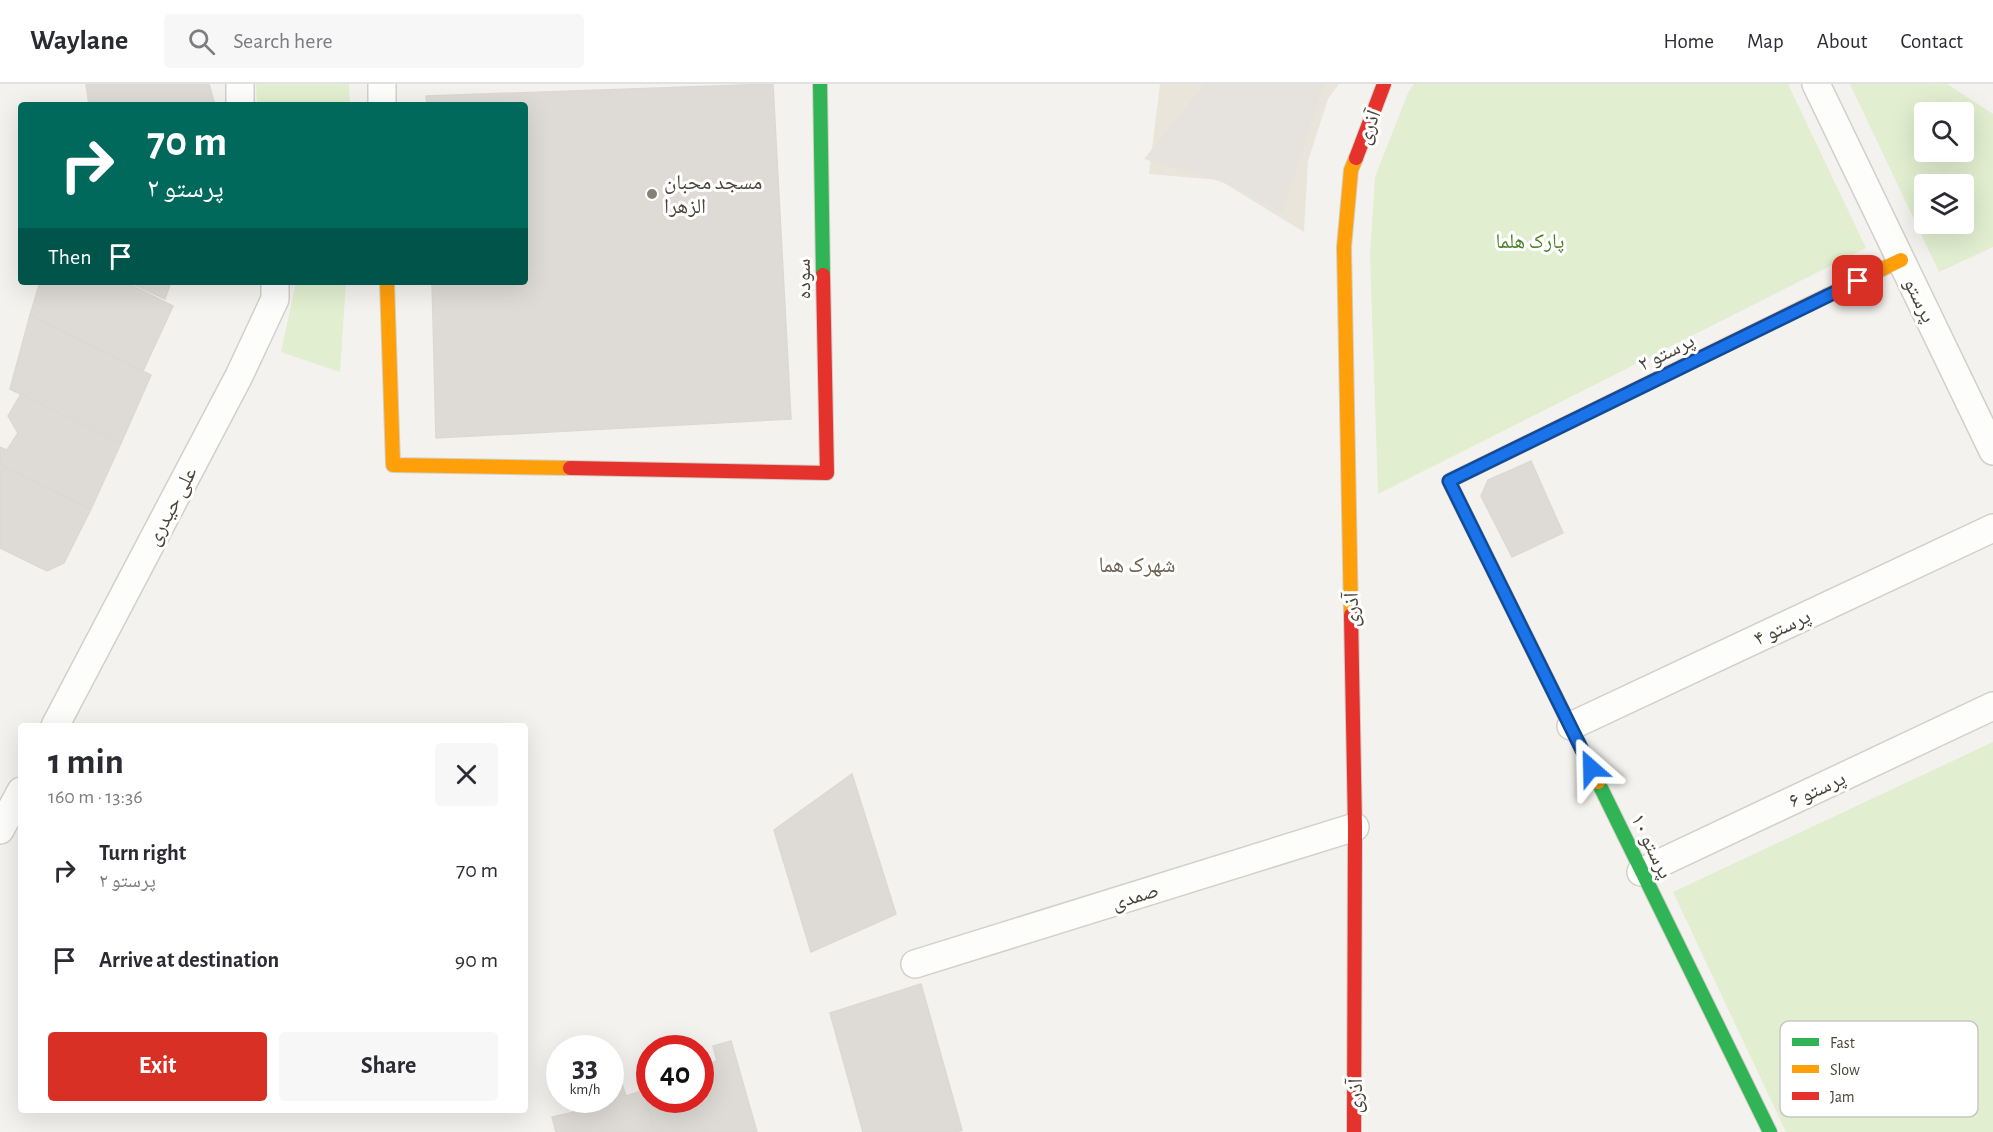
<!DOCTYPE html>
<html lang="en">
<head>
<meta charset="utf-8">
<style>
  :root { --surface:#fff; --page:#f7f7f7; --text:#2b2b33; --muted:#7c7c81; --line:#e1e1e2; --accent:#d93025 }
  body { margin:0; font-family:"Alegreya Sans","Noto Naskh Arabic",sans-serif; background:var(--page); color:var(--text); height:100vh; display:flex; flex-direction:column; font-size:22px; white-space:nowrap }
  * { box-sizing:border-box; margin:0 }
  p { font-size:20px; color:var(--muted) }
  .icon { flex:none; width:33px; height:33px; fill:none; stroke:currentColor; stroke-width:2; stroke-linecap:round; stroke-linejoin:round }
  .map { position:relative; flex:1; overflow:hidden }
  .drawer { position:absolute; left:18px; top:639px; width:510px; height:390px; display:flex; flex-direction:column; background:var(--surface); border-radius:6px; box-shadow:0 6px 24px #0002 }
  .drawer>* { flex:none }
  .hud { position:absolute; left:18px; top:18px; width:510px; height:183px; border-radius:6px; box-shadow:0 6px 24px #0002; background:#00695c; color:#fff; overflow:hidden }
  .fabs { position:absolute; left:1914px; top:18px; display:grid; gap:12px }
  .fabs a { display:grid; place-items:center; width:60px; height:60px; border-radius:6px; background:var(--surface); box-shadow:0 6px 24px #0002; font-size:30px }
  .speed { position:absolute; left:546px; top:951px; display:flex; gap:12px; font-size:30px; font-weight:700; text-align:center }
  .speed>* { display:grid; place-content:center; width:78px; height:78px; border-radius:50%; background:var(--surface); box-shadow:0 6px 24px #0002; line-height:1 }
  .speed small { font-size:15px; font-weight:400 }
  .speed .limit { border:9px solid #d22; background:#fff; color:#111 }
  .pin { position:absolute; display:grid; place-items:center; width:51px; height:51px; color:#fff; margin:-26px; border-radius:12px; box-shadow:0 3px 9px #0006 }
  .me { position:absolute; width:66px; margin:-33px; rotate:335deg; stroke-linejoin:round; filter:drop-shadow(0 0 4px #0008) }
  .turn { display:flex; align-items:center; gap:21px; height:126px; padding:0 30px; font-size:27px }
  .turn .icon { width:78px; height:78px; stroke-width:2.5 }
  .turn b { display:block; font-size:42px; line-height:51px }
  .then { display:flex; align-items:center; height:57px; padding:0 30px; background:#0003; gap:12px; font-size:22px }
  .round { display:grid; place-items:center; flex:none; width:63px; height:63px; border-radius:6px; background:var(--page) }
  .headline { display:flex; align-items:center; justify-content:space-between; height:102px; padding:0 30px }
  h1 { font-size:36px; font-weight:700; line-height:45px }
  .button { display:flex; gap:12px; margin-top:auto; padding:12px 30px }
  .button a { flex:1; height:69px; border-radius:6px; background:var(--accent); color:#fff; font-size:24px; font-weight:700; line-height:69px; text-align:center }
  .button a+a { background:var(--page); color:var(--text) }
  ul { padding:0; list-style:none }
  li { display:flex; align-items:center; gap:18px; height:90px; padding:0 30px }
  li div { flex:1 }
  li b { display:block; font-size:22px }
  li em { font-style:normal }
  header { display:flex; align-items:center; gap:36px; box-sizing:border-box; height:84px; padding:0 30px; background:var(--surface); border-bottom:2px solid var(--line) }
  header strong { font-size:28px }
  nav { display:flex; gap:33px; margin-inline-start:auto; font-size:21px }
  .search { width:420px; height:54px; background:var(--page); display:flex; align-items:center; gap:15px; box-sizing:border-box; padding:0 21px; border-radius:6px; color:var(--muted); font-size:22px }
  .map>svg:first-child { display:block }
  .education { fill:#eae5da }
  .green { fill:#e1eecf; fill-rule:evenodd }
  .parking { fill:#e6e3df }
  .building { fill:#dedbd6; stroke:#dcd9d4; stroke-width:1.5 }
  .lines { fill:none; stroke-linecap:round; stroke-linejoin:round }
  .street-casing { stroke:#d2d0cb; stroke-width:30 }
  .fast-casing { stroke:#d3cfc5; stroke-width:16 }
  .slow-casing { stroke:#d3cfc5; stroke-width:16 }
  .jam-casing { stroke:#d3cfc5; stroke-width:16 }
  .street { stroke:#fdfdfc; stroke-width:27 }
  .fast { stroke:#30b455; stroke-width:14 }
  .slow { stroke:#ff9f0a; stroke-width:14 }
  .jam { stroke:#e5322d; stroke-width:14 }
  .route-casing { stroke:#114b97; stroke-width:15 }
  .route { stroke:#1a73e8; stroke-width:10 }
  .poi-dot { fill:#868178; stroke:#fff; stroke-width:2 }
  .labels { text-anchor:middle; stroke-width:6; stroke-linejoin:round; paint-order:stroke }
  .street-label { font-size:21px; fill:#4b4439; stroke:#fff }
  .poi-label { font-size:21px; fill:#4b4439; stroke:#fff; text-anchor:start }
  .park-label { font-size:21px; fill:#4a7f2a; stroke:#fff }
  .neighbourhood-label { font-size:22px; fill:#6e6250; stroke:#fff }
  .key { fill:#fff; stroke:#c9c7c4; stroke-width:1.5 }
  .key-label { font-size:16px; fill:#4b4439 }
</style>
</head>
<body>
<header>
<strong>Waylane</strong>
<div class="search"><svg class="icon" aria-label="search" viewBox="0 0 24 24"><circle cx="10" cy="10" r="6"/><path d="M15 15l6 6"/></svg>Search here</div>
<nav><a>Home</a><a>Map</a><a>About</a><a>Contact</a></nav>
</header>
<div class="map">
<svg width="1993" height="1048" viewBox="0 0 1993 1048">
  <rect width="100%" height="100%" fill="#f4f2ee"/>
  <polygon class="education" points="1160,0 1339,0 1328,15 1308,77 1304,148 1219,96 1149,90"/>
  <g class="green">
    <polygon points="256,0 349,0 350,21 257,21"/>
    <polygon points="1414,0 1788,0 1866,164 1378,410 1370,171 1375,93 1408,9"/>
    <path d="M1850 0H1947L1993 30V163L1939 188ZM1924 28H1964V68H1924ZM1924 100H1964V140H1924Z"/>
    <polygon points="296,198 346,198 340,288 281,268"/>
    <polygon points="1993,658 1993,1048 1786,1048 1673,808"/>
  </g>
  <polygon class="parking" points="1204,0 1324,0 1282,129 1225,99 1144,75"/>
  <g class="building">
    <polygon points="86,0 209,0 215,21 89,21"/>
    <polygon points="773,0 791,335 436,354 432,198 525,198 525,21 427,21 426,12"/>
    <polygon points="40,198 125,198 173,222 143,287 30,231"/>
    <polygon points="129,198 171,198 165,215"/>
    <polygon points="30,231 151,291 121,359 10,305"/>
    <polygon points="21,310 121,359 91,425 0,381 0,363 7,366 18,349 8,332"/>
    <polygon points="1531,377 1563,449 1512,473 1481,412 1488,396"/>
    <polygon points="0,381 91,425 64,479 47,487 0,464"/>
    <polygon points="852,690 896,830 811,868 774,746"/>
    <polygon points="921,900 962,1046 957,1048 863,1048 830,929"/>
    <polygon points="731,957 757,1048 655,1048 638,986 650,983 650,1016 700,1016 700,977 702,981 717,977 713,962"/>
    <polygon points="621,997 626,1012 644,1006 655,1048 556,1048 552,1033 574,1028 571,1016 610,1016 610,1000"/>
  </g>
  <g class="lines">
    <g class="street-casing">
      <g id="street">
        <polyline points="240,0 240,21"/>
        <polyline points="382,0 382,21"/>
        <polyline points="1816,0 1993,367"/>
        <polyline points="55,642 239,292 275,215 275,198"/>
        <polyline points="1571,642 1993,444"/>
        <polyline points="0,746 21,707"/>
        <polyline points="1641,788 1993,622"/>
        <polyline points="915,880 1355,743"/>
      </g>
    </g>
    <g class="fast-casing">
      <g id="fast">
        <polyline points="820,0 823,191"/>
        <polyline points="1598,698 1770,1048"/>
      </g>
    </g>
    <g class="slow-casing">
      <g id="slow">
        <polyline points="387,198 393,381 570,384"/>
        <polyline points="1828,211 1901,176"/>
        <polyline points="1455,394 1449,397 1598,698"/>
        <polyline points="1351,531 1344,163 1351,86 1356,74"/>
      </g>
    </g>
    <g class="jam-casing">
      <g id="jam">
        <polyline points="1356,74 1384,0"/>
        <polyline points="570,384 827,389 823,191"/>
        <polyline points="1455,394 1828,211"/>
        <polyline points="1351,531 1355,743 1354,1048"/>
      </g>
    </g>
    <use href="#street" class="street"/>
    <use href="#fast" class="fast"/>
    <use href="#slow" class="slow"/>
    <use href="#jam" class="jam"/>
  </g>
  <g class="lines">
    <g class="route-casing">
      <polyline id="route" points="1591,684 1449,397 1858,197"/>
    </g>
    <use href="#route" class="route"/>
  </g>
  <circle class="poi-dot" cx="652" cy="110" r="6"/>
  <g class="labels">
    <g class="street-label">
      <text transform="translate(1368 43) rotate(-69)" y="7">آذری</text>
      <text transform="translate(803 195) rotate(-91)" y="7">سوده</text>
      <text transform="translate(1920 216) rotate(64)" y="7">پرستو</text>
      <text transform="translate(1666 268) rotate(-26)" y="7">پرستو ۲</text>
      <text transform="translate(171 422) rotate(-62)" y="7">علی حیدری</text>
      <text transform="translate(1351 526) rotate(-91)" y="7">آذری</text>
      <text transform="translate(1782 543) rotate(-25)" y="7">پرستو ۴</text>
      <text transform="translate(1817 705) rotate(-25)" y="7">پرستو ۶</text>
      <text transform="translate(1652 762) rotate(64)" y="7">پرستو ۱۰</text>
      <text transform="translate(1135 812) rotate(-17)" y="7">صمدی</text>
      <text transform="translate(1355 1012) rotate(-90)" y="7">آذری</text>
    </g>
    <g class="poi-label">
      <text x="664" y="105">مسجد محبان<tspan x="664" dy="24">الزهرا</tspan></text>
    </g>
    <g class="park-label">
      <text x="1530" y="164">پارک هلما</text>
    </g>
    <g class="neighbourhood-label">
      <text x="1137" y="488">شهرک هما</text>
    </g>
  </g>
  <rect x="1780" y="937" width="198" height="96" rx="9" class="key"/>
  <rect x="1792" y="954" width="27" height="8" fill="#30b455"/>
  <rect x="1792" y="981" width="27" height="8" fill="#ff9f0a"/>
  <rect x="1792" y="1008" width="27" height="8" fill="#e5322d"/>
  <g class="key-label">
    <text x="1830" y="964">Fast</text>
    <text x="1830" y="991">Slow</text>
    <text x="1830" y="1018">Jam</text>
  </g>
</svg>
<div class="fabs">
<a><svg class="icon" aria-label="search" viewBox="0 0 24 24"><circle cx="10" cy="10" r="6"/><path d="M15 15l6 6"/></svg></a>
<a><svg class="icon" aria-label="layers" viewBox="0 0 24 24"><path d="M12 4l9 5-9 5-9-5zM3 14l9 5 9-5"/></svg></a>
</div>
<div class="speed"><div>33<small>km/h</small></div><div class="limit">40</div></div>
<div class="pin" style="left:1858px;top:197px;background:#d93025"><svg class="icon" aria-label="arrive" viewBox="0 0 24 24"><path d="M6 21V4h12l-3 4 3 4H6"/></svg></div>
<svg class="me" style="left:1591px;top:684px" viewBox="-20 -20 40 40"><path d="M0-17L14 15 0 8-14 15z" fill="#1a73e8" stroke="#fff" stroke-width="4"/></svg>
<div class="hud">
<div class="turn"><svg class="icon" aria-label="right" viewBox="0 0 24 24"><path d="M7 20v-9h11M14 6l5 5-5 5"/></svg><div><b>70 m</b>پرستو ۲</div></div>
<div class="then">Then<svg class="icon" aria-label="arrive" viewBox="0 0 24 24"><path d="M6 21V4h12l-3 4 3 4H6"/></svg></div>
</div>
<section class="drawer">
<div class="headline"><div><h1>1 min</h1><p>160 m · 13:36</p></div><a class="round"><svg class="icon" aria-label="close" viewBox="0 0 24 24"><path d="M6 6l12 12M18 6L6 18"/></svg></a></div>
<ul>
<li><svg class="icon" aria-label="right" viewBox="0 0 24 24"><path d="M7 20v-9h11M14 6l5 5-5 5"/></svg><div><b>Turn right</b><p>پرستو ۲</p></div><em>70 m</em></li>
<li><svg class="icon" aria-label="arrive" viewBox="0 0 24 24"><path d="M6 21V4h12l-3 4 3 4H6"/></svg><div><b>Arrive at destination</b></div><em>90 m</em></li>
</ul>
<div class="button"><a>Exit</a><a>Share</a></div>
</section>
</div>
</body>
</html>
